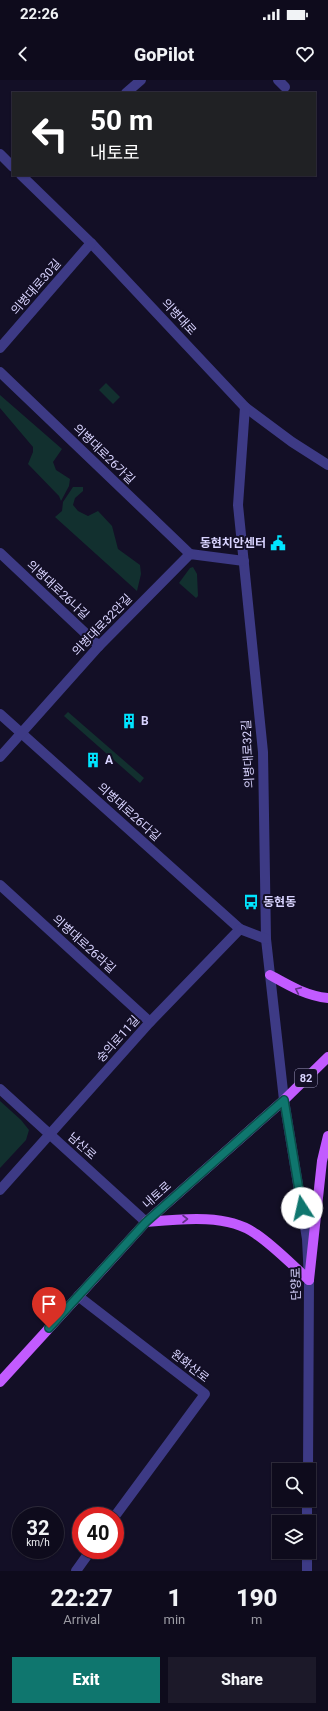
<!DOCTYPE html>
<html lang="en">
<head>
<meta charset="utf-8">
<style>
  :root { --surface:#0e0b1c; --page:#1c1929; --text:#f1f3f6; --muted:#9b9ba3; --line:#2e2b3b; --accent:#0f766e }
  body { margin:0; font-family:Roboto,"Noto Sans KR",sans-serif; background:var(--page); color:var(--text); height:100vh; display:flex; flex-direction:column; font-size:15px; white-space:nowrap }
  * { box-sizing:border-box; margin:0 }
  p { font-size:13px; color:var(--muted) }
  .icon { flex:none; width:22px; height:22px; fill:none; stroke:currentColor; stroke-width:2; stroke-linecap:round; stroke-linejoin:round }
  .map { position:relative; height:1491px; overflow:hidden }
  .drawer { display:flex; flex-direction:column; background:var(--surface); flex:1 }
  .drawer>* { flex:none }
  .hud { position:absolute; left:12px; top:12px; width:304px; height:84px; border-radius:0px; box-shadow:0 1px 3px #0004,0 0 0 1px var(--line); background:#202124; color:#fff; overflow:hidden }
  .tools { position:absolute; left:272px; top:1383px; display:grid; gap:8px }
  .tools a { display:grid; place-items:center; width:44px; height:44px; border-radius:0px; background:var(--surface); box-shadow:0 1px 3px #0004,0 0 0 1px var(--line); font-size:20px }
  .speed { position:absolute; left:12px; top:1427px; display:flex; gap:8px; font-size:20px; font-weight:700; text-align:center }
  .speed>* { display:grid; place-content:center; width:52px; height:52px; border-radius:50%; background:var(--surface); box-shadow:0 1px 3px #0004,0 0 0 1px var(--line); line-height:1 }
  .speed small { font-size:10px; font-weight:400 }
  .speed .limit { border:6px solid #d22; background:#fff; color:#111 }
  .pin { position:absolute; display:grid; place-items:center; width:34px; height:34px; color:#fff; margin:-41px -17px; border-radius:50% 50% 50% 0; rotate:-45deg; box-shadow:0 0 4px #0007 }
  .pin .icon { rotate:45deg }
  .me { position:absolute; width:44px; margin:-22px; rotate:350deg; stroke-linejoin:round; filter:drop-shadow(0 0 3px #0008) }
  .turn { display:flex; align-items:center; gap:14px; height:84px; padding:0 12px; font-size:18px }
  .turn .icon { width:52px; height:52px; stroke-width:2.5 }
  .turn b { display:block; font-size:28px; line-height:34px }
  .eta { display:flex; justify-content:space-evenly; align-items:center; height:68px; text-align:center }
  .eta b { font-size:24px; font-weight:800; line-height:28px }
  .primary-button { display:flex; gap:8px; margin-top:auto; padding:8px 12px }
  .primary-button a { flex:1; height:46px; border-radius:0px; background:var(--accent); color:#fff; font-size:16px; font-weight:800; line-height:46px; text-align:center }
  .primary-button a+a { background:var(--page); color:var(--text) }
  .status { display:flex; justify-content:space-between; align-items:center; height:28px; padding:0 20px; background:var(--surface); direction:ltr }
  .status svg { height:11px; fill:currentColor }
  header { display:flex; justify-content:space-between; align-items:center; height:52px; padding:0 12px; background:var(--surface); font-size:18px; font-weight:800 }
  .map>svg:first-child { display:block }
  .green { fill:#12302f }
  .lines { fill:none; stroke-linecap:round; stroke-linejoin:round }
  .minor { stroke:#3d3a85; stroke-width:10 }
  .major { stroke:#c25bff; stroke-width:10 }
  .oneway { stroke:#623188 }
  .route-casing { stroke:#0a4d48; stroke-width:10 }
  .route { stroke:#0f766e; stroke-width:7 }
  .labels { text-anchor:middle; stroke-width:4; stroke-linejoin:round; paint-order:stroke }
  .shield { fill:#130f26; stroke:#9e99be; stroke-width:1 }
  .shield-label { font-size:11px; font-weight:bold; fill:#d9d4ff }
  .street-label { font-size:12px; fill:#d9d4ff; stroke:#130f26 }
  .poi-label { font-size:12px; font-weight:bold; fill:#d9d4ff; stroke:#130f26; text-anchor:start }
</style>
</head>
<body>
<div class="status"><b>22:26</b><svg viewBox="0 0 49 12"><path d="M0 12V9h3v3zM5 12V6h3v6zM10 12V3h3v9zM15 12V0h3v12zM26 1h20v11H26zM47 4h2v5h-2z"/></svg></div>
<header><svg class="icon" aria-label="back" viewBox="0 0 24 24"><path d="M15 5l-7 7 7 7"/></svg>GoPilot<svg class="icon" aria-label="heart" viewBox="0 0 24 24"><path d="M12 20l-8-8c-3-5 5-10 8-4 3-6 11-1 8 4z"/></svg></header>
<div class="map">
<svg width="328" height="1491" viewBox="0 0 328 1491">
  <rect width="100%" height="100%" fill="#130f26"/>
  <g class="green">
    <polygon points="106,303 120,317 113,324 99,310"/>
    <polygon points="0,315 62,369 53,382 56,390 70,399 69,406 61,421 59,416 28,384 33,372 33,367 0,328"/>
    <polygon points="73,407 83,407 83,411 75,418 73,425 78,431 88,436 98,431 112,446 118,469 140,485 141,494 137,511 55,437 62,431 63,422"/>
    <polygon points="193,487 197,494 198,516 196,518 179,503 190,488"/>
    <polygon points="68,632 144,698 140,703 64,636"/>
    <polygon points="0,1021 21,1040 29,1050 26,1060 0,1088"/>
  </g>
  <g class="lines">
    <g class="minor">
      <polyline points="278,0 285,7"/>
      <polyline points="126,13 141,0"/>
      <polyline points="0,74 13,87"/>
      <polyline points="21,95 91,163 245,327 292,362 328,385"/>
      <polyline points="0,268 91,163"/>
      <polyline points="0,292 190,474"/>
      <polyline points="245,327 238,425 263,672 266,859 284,1020 307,1159 309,1200 308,1390"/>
      <polyline points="0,473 99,566"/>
      <polyline points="0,634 240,849"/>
      <polyline points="0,677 99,566 190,474 244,481"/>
      <polyline points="0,805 150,942"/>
      <polyline points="0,1009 146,1142"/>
      <polyline points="0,1110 150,942 240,849 266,859"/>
      <polyline points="78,1216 205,1314 115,1436"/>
      <polyline points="307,1442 307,1420"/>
      <polyline points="76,1491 91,1470"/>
      <polyline points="307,1491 307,1472"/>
    </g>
    <g class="major">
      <path d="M270 895C288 905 306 916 328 918"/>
      <path d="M146 1142C179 1139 228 1133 256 1154 275 1167 292 1185 309 1200"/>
      <polyline points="309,1200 322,1081 328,1056"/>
      <polyline points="0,1302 146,1142 284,1020 328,977"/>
    </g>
  </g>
  <defs><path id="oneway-chevron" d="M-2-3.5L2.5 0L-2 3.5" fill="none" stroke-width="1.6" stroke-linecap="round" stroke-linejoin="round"/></defs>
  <g class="oneway">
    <use href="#oneway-chevron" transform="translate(298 910) rotate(-156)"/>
    <use href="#oneway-chevron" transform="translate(185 1139)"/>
  </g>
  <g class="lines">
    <g class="route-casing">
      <polyline id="route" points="49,1248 146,1142 284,1020 302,1128"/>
    </g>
    <use href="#route" class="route"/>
  </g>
  <defs>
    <g id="civic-bare" transform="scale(1.2)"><path d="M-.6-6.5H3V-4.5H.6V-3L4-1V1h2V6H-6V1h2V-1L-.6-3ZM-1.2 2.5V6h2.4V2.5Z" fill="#00e5ff" stroke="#130f26" stroke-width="2.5" paint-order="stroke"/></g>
    <g id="building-bare" transform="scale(1.2)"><path d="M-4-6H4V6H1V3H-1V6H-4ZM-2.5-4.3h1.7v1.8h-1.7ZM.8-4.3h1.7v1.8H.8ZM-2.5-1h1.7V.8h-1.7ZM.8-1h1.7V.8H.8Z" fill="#00e5ff" stroke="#130f26" stroke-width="2.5" paint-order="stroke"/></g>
    <g id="bus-bare" transform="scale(1.2)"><path d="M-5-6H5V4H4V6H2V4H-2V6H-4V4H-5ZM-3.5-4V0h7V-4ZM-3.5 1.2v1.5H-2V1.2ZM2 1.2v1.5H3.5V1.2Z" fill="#00e5ff" stroke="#130f26" stroke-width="2.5" paint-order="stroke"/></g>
  </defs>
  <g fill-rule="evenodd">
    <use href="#civic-bare" x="278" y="463"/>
    <use href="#building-bare" x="129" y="641"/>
    <use href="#building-bare" x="93" y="680"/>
    <use href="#bus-bare" x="251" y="822"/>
  </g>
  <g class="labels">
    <rect class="shield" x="295" y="989" width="22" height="18" rx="3"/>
    <g class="shield-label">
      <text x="306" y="1002">82</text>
    </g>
    <g class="street-label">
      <text transform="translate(36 207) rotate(-49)" y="4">의병대로30길</text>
      <text transform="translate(179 237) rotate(47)" y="4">의병대로</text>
      <text transform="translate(104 374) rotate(44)" y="4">의병대로26가길</text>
      <text transform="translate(58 510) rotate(43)" y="4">의병대로26나길</text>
      <text transform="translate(102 545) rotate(-46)" y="4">의병대로32안길</text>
      <text transform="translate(248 674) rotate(-93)" y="4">의병대로32길</text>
      <text transform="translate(129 732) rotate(42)" y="4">의병대로26다길</text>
      <text transform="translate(84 864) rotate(42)" y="4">의병대로26라길</text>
      <text transform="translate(118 959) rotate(-48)" y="4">숭의로11길</text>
      <text transform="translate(82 1066) rotate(42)" y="4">남산로</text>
      <text transform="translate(157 1115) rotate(-42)" y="4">내토로</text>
      <text transform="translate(296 1204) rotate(-91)" y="4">단양로</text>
      <text transform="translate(190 1286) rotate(38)" y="4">원화산로</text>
    </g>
    <g class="poi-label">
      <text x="266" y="467" text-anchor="end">동현치안센터</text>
      <text x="141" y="645">B</text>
      <text x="105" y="684">A</text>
      <text x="263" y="826">동현동</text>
    </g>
  </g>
</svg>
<div class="tools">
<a><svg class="icon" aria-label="search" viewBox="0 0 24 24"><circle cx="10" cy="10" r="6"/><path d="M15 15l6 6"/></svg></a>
<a><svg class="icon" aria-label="layers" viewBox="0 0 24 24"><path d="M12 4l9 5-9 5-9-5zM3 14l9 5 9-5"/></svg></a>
</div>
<div class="speed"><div>32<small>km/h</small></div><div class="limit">40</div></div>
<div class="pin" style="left:49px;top:1248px;background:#d93025"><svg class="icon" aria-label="arrive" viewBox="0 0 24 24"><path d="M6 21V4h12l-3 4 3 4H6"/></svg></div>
<svg class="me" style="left:302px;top:1128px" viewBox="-20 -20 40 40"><circle r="19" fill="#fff"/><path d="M0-13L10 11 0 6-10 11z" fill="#0f766e"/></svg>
<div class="hud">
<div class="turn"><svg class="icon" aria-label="left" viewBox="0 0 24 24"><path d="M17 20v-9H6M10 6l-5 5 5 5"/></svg><div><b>50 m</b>내토로</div></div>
</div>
</div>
<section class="drawer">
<div class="eta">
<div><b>22:27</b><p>Arrival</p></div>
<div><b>1</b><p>min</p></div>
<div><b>190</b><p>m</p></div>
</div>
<div class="primary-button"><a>Exit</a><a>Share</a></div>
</section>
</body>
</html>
